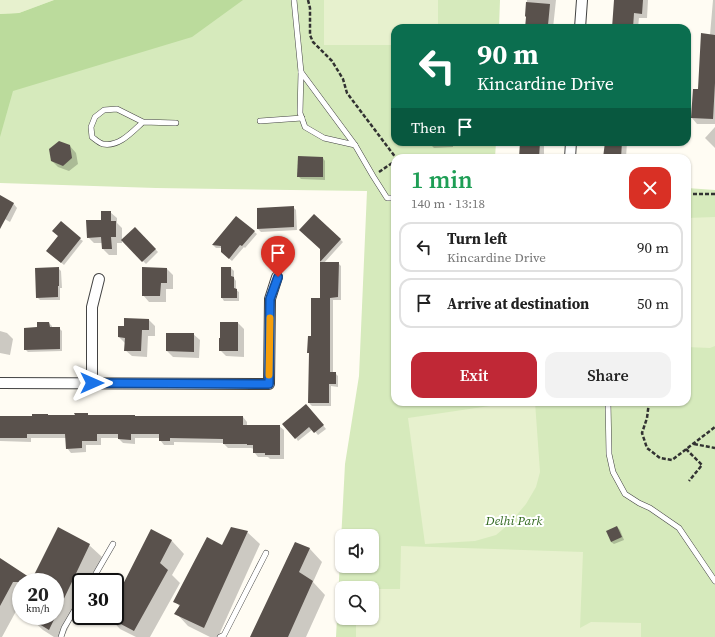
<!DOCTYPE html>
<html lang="en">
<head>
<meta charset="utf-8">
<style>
  :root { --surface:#fff; --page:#f2f2f2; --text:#222; --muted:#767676; --line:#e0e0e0; --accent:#c02836 }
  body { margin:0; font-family:"Source Serif 4",serif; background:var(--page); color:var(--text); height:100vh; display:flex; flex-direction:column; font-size:15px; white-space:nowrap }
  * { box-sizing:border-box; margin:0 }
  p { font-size:13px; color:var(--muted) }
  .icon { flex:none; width:22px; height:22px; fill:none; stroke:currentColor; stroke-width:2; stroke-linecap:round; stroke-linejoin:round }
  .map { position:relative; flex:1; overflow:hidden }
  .panel { position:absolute; left:391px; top:154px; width:300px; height:252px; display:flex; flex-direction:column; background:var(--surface); border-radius:12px; box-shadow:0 1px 3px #0004 }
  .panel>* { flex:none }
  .hud { position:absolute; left:391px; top:24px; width:300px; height:122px; border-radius:12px; box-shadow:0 1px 3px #0004; background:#0b6e4f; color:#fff; overflow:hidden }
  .controls { position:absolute; left:335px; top:529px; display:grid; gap:8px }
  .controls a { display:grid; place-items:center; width:44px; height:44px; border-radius:8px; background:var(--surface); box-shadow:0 1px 3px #0004; font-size:20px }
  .speed { position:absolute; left:12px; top:573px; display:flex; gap:8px; font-size:20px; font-weight:700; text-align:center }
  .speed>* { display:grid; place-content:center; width:52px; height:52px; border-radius:50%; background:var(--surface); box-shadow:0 1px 3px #0004; line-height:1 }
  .speed small { font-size:10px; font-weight:400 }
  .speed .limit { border:2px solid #111; border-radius:6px; background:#fff; color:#111 }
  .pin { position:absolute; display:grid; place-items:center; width:34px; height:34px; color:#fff; margin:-41px -17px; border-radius:50% 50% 50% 0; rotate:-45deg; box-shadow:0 0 4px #0007 }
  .pin .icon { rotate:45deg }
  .me { position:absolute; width:44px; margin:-22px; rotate:90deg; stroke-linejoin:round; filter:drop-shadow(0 0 3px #0008) }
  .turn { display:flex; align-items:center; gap:14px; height:84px; padding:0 20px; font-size:18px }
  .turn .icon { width:52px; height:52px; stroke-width:2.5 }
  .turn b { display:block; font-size:28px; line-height:34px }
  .then { display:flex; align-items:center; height:38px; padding:0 20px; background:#0003; gap:8px; font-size:15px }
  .round { display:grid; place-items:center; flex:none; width:42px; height:42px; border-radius:12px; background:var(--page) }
  .summary { display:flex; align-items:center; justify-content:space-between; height:68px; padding:0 20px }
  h1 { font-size:24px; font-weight:600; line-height:30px; color:#1e9e55 }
  .button { display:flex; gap:8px; margin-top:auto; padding:8px 20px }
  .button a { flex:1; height:46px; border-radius:12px; background:var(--accent); color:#fff; font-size:16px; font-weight:600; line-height:46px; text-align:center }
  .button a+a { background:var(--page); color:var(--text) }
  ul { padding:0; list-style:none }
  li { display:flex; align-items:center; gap:12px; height:50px; margin:0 8px 6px; padding:0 12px; border:2px solid var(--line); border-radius:12px }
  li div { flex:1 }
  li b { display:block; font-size:15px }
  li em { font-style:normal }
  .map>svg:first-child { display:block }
  .green { fill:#d6eabc; fill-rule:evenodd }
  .forest { fill:#bbdb9c }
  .pitch { fill:#e7f1ce }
  .shadow { fill:#0003 }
  .building { fill:#59514c }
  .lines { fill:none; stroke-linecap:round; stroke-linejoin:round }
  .service-casing { stroke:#434343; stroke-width:6 }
  .minor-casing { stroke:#434343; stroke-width:12 }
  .path { stroke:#323232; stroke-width:2.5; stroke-dasharray:4 2; stroke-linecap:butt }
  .service { stroke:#fff; stroke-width:5 }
  .minor { stroke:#fff; stroke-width:10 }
  .route-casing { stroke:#114b97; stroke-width:10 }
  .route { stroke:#1a73e8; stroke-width:7 }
  .slow { stroke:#f59e0b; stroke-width:7 }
  .labels { text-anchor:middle; stroke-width:4; stroke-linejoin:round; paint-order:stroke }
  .park-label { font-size:13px; font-style:italic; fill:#326920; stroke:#fff }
</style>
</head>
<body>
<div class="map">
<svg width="715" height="637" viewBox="0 0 715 637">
  <rect width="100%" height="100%" fill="#fffcf3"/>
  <path class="green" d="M0 0H500L499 28H395V142H496L495 158H395V402H687V188L715 190V637H336L345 464 359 376 367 191 156 188 0 183ZM342 536H372V566H342ZM342 588H372V618H342Z"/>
  <polygon class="forest" points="54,0 243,0 192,37 13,91 0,137 0,14 19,13"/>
  <g class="pitch">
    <polygon points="0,0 54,0 19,13 0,14"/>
    <polygon points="324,0 438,0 438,28 395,28 395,45 324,45"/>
    <polygon points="715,217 715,346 710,348 687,347 687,218"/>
    <polygon points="516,402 535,402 540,472 536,487 526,504 509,524 496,535 475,541 425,544 408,418"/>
    <polygon points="401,546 583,552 580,628 591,622 641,623 641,637 356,637 356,618 372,618 372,589 400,589"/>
  </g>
  <g class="shadow">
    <polygon points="527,0 556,0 553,28 526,28 527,18 526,16"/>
    <polygon points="615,0 648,0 647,18 639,18 638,28 613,28"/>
    <polygon points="713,0 715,0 715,124 697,124 692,118 710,35"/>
    <polygon points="715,127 715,148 705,138"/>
    <polygon points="428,142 453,142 453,147 434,148"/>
    <polygon points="520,142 544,142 544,158 520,158 521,144"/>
    <polygon points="606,142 627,142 626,158 604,158"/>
    <polygon points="70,146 76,153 78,164 69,171 58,167 52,161"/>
    <polygon points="323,158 325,161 325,180 301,179 298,176"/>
    <polygon points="0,197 13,203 17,208 10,222 3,218 0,223"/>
    <polygon points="293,207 296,210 297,230 261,232 258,229"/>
    <polygon points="110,212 117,218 117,223 122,228 122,243 117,243 117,255 109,255 103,249 103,243 94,243 88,237"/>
    <polygon points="314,215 343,242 324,263 338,263 341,266 341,300 333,300 333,373 335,373 338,376 338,387 331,386 331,406 312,406 309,403 312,337 321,299 321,249"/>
    <polygon points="236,217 257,234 245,248 244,247 232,261 225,255 222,248 216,248 213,245"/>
    <polygon points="135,228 158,252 146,264 122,240"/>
    <polygon points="80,239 83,241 64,265 50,253"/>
    <polygon points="58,268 61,271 62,288 60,288 60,300 40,300 37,297"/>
    <polygon points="231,268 234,271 234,278 236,281 236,290 239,292 239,301 224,301 222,298"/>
    <polygon points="167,269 173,275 173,289 166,289 166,302 149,302 143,295"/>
    <polygon points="149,320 155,326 155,336 148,336 147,357 132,356 125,350 125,343 119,337"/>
    <polygon points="49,323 52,326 52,328 59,328 62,331 62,351 28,352 25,349 38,328"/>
    <polygon points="238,323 244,329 244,357 226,356 220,350 221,339"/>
    <polygon points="0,331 7,333 13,339 10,355 0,353"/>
    <polygon points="193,334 200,340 199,358 173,357 167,351"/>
    <polygon points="309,408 326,429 318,435 313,429 298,441 296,438"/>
    <polygon points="87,414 89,416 135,417 243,417 247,422 247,426 279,426 284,430 284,459 270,459 268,457 258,457 254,452 254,449 251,448 228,448 223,443 174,442 174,445 164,445 160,440 160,438 135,438 135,444 123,443 119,439 119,438 101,438 101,445 86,445 86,452 71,453 67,448 66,438 31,438 31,442 0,441 0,417 76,416"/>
    <polygon points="617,527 620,530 624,540 614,544 611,542"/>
    <polygon points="152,531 172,541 184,554 172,575 180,583 150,637 136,637 120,629 108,616 115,616 115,602"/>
    <polygon points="247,532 260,544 218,637 210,637 188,626 176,613 180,607 175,601 223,546"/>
    <polygon points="295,543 310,549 322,562 313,582 325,595 306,637 251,637"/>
    <polygon points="89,545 102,557 90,582 81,582 81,601 64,637 54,637 43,630 30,618 31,616 55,616 55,582 21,582 21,602 2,637 0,637 0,560 32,580"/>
  </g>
  <g class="building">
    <polygon points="614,0 643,0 642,14 634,13 633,28 612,28"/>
    <polygon points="526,2 550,4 548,25 546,24 546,28 525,28 526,17 525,16"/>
    <polygon points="701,33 715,35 715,83 713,119 691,118 693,89 698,89"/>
    <polygon points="59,141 70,145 72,158 63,166 51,161 49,149"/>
    <polygon points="520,142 540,142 539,158 519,158"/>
    <polygon points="605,142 622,142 621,158 603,158"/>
    <polygon points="298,156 323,157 323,177 297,177"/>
    <polygon points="0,195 14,203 0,229"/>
    <polygon points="294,206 294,227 257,229 257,208"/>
    <polygon points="101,211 111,211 111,221 116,221 116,237 111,237 112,249 102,249 101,237 87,238 86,220 101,220"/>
    <polygon points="314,214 341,239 320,262 339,262 338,297 330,298 330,372 336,372 336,384 329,384 329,403 308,403 309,353 307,353 308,336 311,336 311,298 320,298 320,249 299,230"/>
    <polygon points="236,216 255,231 242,246 240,245 229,259 221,252 221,246 212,245"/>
    <polygon points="61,221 81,238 61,263 46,251 58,236 52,231"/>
    <polygon points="135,227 156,249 142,262 121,240"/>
    <polygon points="59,267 59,286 58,286 58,297 36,298 35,268"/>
    <polygon points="142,267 167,268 167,283 161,283 160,296 142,296"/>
    <polygon points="221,267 231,267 231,276 234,277 234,288 237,289 237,298 221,298"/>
    <polygon points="124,318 149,319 149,330 142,330 141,351 124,351 125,338 118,337 118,326 124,326"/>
    <polygon points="37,322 49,322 50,327 60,327 60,349 24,350 24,328 37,327"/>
    <polygon points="220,322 238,322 238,351 219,351 219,338 220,338"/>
    <polygon points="166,333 194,333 194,352 166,351"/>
    <polygon points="306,404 324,425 314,433 309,427 295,439 282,424"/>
    <polygon points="74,413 88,413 88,415 135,415 135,416 243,416 243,425 280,425 280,455 265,455 265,453 253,453 253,445 247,445 247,444 223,444 223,439 170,438 170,441 159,441 159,434 131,434 131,440 118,439 118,434 97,434 97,441 82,441 82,448 66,449 65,434 27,434 27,438 0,438 0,416 32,416 32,414 48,414 48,415 75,415"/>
    <polygon points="617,526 622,537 611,542 606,531"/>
    <polygon points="58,527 90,544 49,630 26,616 55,616 55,582 13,582 0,606 0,558 32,579"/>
    <polygon points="231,527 248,531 204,628 174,614 180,605 173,602 207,537 222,545"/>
    <polygon points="151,529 172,540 160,563 168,570 134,631 115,621 115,600"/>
    <polygon points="295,542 310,548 299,572 313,581 288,637 250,637"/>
  </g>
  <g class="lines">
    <g class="service-casing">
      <g id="service">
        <polyline points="294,0 301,72 355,145 373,176 387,198 395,198"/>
        <polyline points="301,72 300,113 305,127 324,138 355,145"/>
        <polyline points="260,121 302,118"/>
        <path d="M143 122C132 132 119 147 103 144 99 143 95 139 92 137L91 127 95 117 104 110 117 109 143 122 176 123"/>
        <polyline points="608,402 609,454 613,472 625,494 639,503 650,508 679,528 715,581"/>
        <polyline points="91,582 113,544"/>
        <polyline points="61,637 64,628 81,599"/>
        <polyline points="220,637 224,635 266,553"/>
      </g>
    </g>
    <g class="minor-casing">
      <g id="minor">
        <polyline points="580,28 582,0"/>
        <polyline points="570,158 571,142"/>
        <polyline points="0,383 269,384 270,299 277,277"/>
        <polyline points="92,383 92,307 99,279"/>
      </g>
    </g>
    <g class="path">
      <polyline points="308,0 310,8 310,35 313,42 332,61 343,79 347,93 396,158"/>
      <polyline points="428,158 452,157 454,158"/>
      <polyline points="379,172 395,161"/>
      <polyline points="687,194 715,194"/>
      <polyline points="649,402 647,418 642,433 647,448 660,458 672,460 715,427"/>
      <polyline points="694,444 715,448"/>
      <polyline points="686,449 702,465 689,481"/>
    </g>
    <use href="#service" class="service"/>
    <use href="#minor" class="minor"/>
  </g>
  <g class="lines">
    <g class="route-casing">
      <polyline id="route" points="92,383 269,384 270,299 278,277"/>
    </g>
    <use href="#route" class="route"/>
    <polyline class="slow" points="269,375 270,318"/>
  </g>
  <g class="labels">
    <g class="park-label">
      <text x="514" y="525">Delhi Park</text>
    </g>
  </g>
</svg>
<div class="controls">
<a><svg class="icon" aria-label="sound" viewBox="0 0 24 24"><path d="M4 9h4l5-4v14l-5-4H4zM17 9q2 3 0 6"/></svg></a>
<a><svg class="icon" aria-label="search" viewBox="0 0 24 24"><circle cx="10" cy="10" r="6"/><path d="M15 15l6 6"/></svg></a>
</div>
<div class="speed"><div>20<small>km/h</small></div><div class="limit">30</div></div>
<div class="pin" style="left:278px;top:277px;background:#d93025"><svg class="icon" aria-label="arrive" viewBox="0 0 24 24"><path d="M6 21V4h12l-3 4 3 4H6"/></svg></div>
<svg class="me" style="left:92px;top:383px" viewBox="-20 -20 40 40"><path d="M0-17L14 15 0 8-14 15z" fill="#1a73e8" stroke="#fff" stroke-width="4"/></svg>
<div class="hud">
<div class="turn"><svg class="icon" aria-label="left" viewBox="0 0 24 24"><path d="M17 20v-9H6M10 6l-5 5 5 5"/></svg><div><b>90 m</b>Kincardine Drive</div></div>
<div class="then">Then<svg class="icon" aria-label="arrive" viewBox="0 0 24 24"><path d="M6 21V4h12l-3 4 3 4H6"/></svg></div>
</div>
<section class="panel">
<div class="summary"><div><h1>1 min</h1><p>140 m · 13:18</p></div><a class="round" style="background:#d93025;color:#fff"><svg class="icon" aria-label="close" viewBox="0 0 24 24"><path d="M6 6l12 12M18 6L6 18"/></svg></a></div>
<ul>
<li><svg class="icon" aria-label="left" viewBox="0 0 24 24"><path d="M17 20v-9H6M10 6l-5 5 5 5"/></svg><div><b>Turn left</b><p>Kincardine Drive</p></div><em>90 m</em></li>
<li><svg class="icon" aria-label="arrive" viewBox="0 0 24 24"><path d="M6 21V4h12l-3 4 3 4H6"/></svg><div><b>Arrive at destination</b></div><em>50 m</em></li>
</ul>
<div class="button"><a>Exit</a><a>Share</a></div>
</section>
</div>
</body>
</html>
